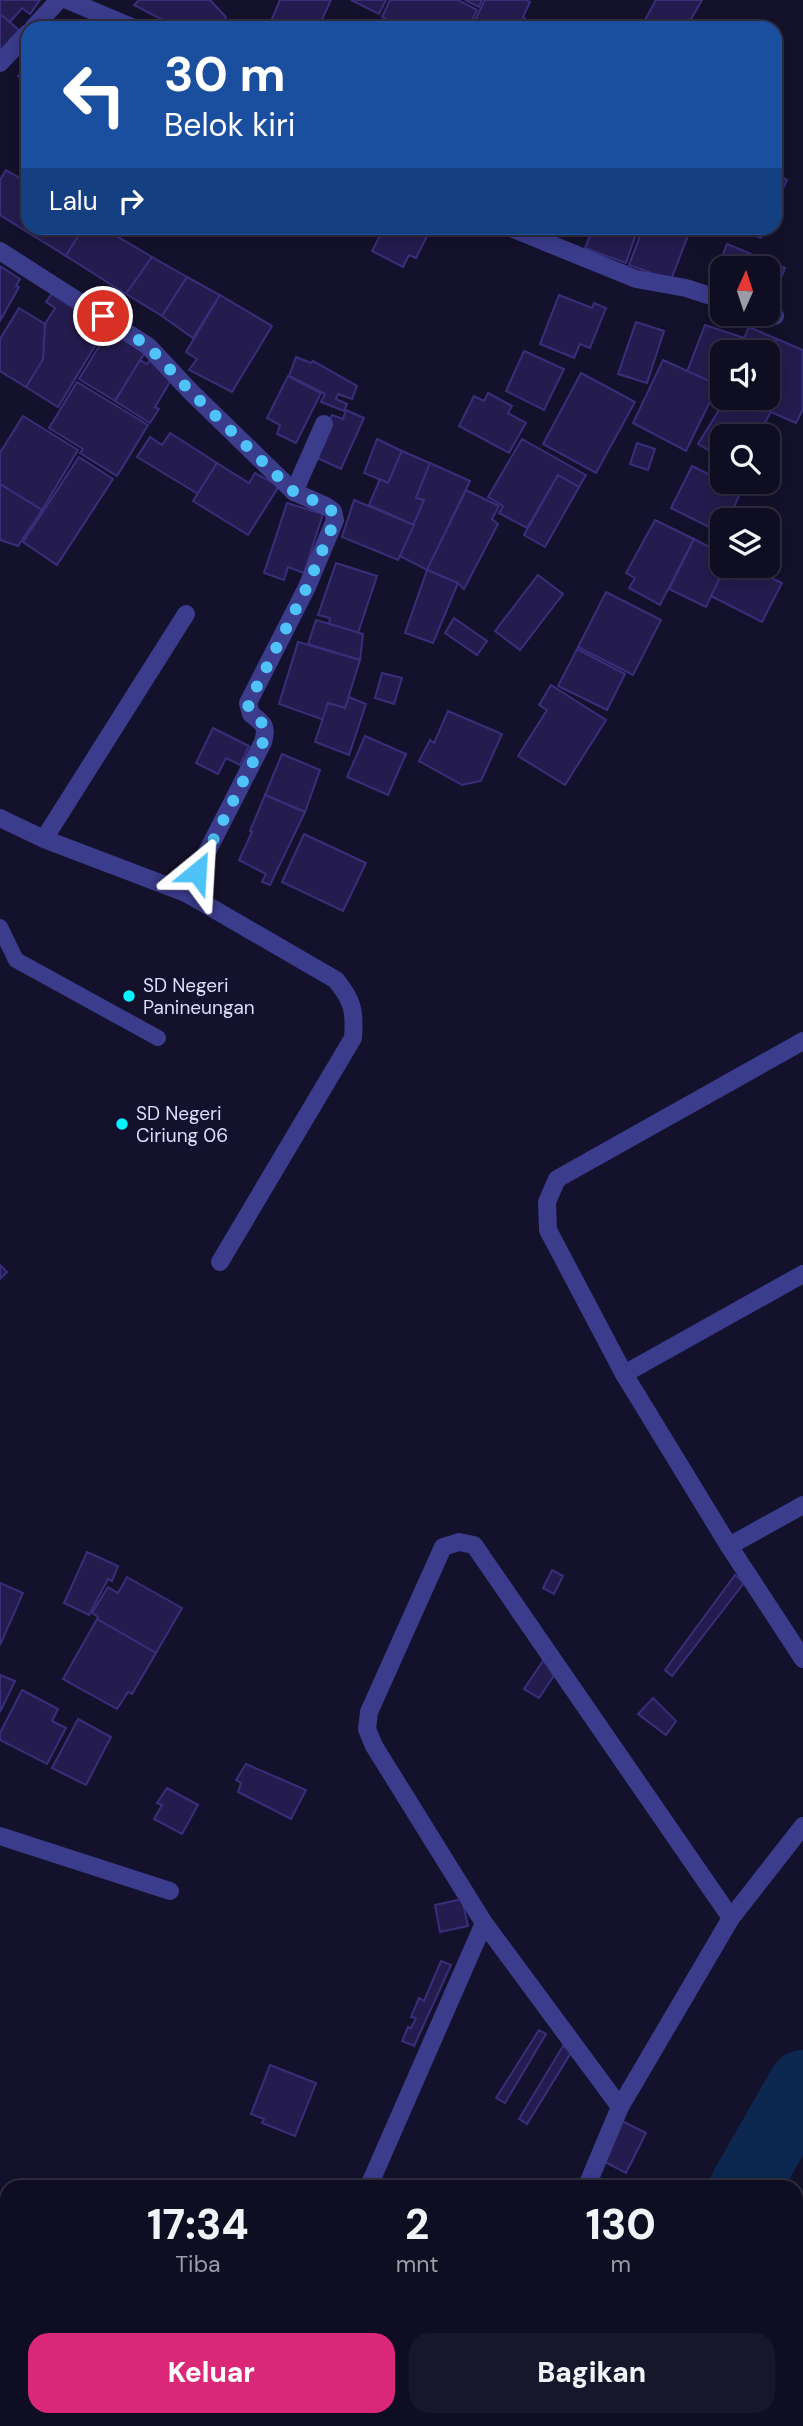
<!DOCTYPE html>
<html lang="id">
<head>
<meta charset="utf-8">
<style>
  :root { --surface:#0f0d21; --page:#18162a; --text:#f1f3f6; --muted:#9b9ca5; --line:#2f2d3f; --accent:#db2777 }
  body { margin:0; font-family:"DM Sans",sans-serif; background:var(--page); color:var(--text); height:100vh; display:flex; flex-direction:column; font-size:26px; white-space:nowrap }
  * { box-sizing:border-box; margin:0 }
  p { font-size:23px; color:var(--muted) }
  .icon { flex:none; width:38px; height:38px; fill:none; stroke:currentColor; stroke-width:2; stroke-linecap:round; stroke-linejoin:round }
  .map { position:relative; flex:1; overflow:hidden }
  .panel { position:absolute; left:0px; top:2180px; width:803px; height:247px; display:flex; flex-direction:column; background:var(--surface); border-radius:21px 21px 0 0; box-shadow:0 4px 18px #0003,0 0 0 2px var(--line) }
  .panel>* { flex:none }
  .top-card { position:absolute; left:21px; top:21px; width:761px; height:214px; border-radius:21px; box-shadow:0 4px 18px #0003,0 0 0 2px var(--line); background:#1a4fa0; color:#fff; overflow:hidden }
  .needle { width:46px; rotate:3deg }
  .controls { position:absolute; left:710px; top:256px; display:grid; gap:14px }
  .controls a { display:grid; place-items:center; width:70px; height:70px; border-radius:14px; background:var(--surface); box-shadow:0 4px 18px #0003,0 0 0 2px var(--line); font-size:35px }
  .pin { position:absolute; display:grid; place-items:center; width:60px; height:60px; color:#fff; margin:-30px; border:4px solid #fff; border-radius:50%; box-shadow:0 2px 7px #0007 }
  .me { position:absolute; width:77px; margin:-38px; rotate:27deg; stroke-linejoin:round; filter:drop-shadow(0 0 5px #0008) }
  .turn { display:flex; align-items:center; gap:24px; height:147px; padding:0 28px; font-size:32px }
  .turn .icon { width:91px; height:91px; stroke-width:2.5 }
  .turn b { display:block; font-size:49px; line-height:60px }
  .then { display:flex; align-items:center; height:66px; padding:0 28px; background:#0003; gap:14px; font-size:26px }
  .eta { display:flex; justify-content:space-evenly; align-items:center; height:119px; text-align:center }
  .eta b { font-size:42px; font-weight:800; line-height:49px }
  .action { display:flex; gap:14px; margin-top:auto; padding:14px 28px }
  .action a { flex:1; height:80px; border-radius:21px; background:var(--accent); color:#fff; font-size:28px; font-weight:800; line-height:80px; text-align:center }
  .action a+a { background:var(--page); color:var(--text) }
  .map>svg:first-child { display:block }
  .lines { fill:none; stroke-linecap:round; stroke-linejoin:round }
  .river { stroke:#0c2850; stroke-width:70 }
  .building { fill:#241c4e; stroke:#392e7a; stroke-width:2 }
  .lane { stroke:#3b3c8c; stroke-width:16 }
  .street { stroke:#3b3c8c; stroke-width:18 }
  .route { stroke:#4fc3f7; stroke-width:12; stroke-dasharray:0 21.6 }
  .poi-dot { fill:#08f2ff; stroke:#14112c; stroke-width:2.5 }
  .labels { text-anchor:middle; stroke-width:5; stroke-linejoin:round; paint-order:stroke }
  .poi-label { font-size:19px; fill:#dedcff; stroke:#14112c; text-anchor:start }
</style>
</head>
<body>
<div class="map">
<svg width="803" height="2426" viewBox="0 0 803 2426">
  <rect width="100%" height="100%" fill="#14112c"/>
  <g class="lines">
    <g class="river">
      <polyline points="744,2188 803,2085"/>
      <polyline points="629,2426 630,2420"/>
    </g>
  </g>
  <g class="building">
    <polygon points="0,0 40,0 30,14 22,8 10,22 0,14"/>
    <polygon points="139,0 210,0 226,17 220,28 178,28 134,5"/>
    <polygon points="280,0 331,0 318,28 268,28"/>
    <polygon points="351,0 386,0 379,14"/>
    <polygon points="390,0 458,0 477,10 468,28 403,28 382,17"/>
    <polygon points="465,0 482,0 479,7"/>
    <polygon points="485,0 526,0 530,2 523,17 525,19 520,28 471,28"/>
    <polygon points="656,0 702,0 686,28 658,28 645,20"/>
    <polygon points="0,14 19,30 0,51"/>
    <polygon points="28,64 28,84 18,76"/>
    <polygon points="6,170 28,183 28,228 83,228 66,256 0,215 0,180"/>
    <polygon points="775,174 787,180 775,206"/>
    <polygon points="83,228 103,228 152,257 126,294 66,256"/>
    <polygon points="384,228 431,228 416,258 409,255 403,267 372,251"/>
    <polygon points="581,228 638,228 626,263 585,248 590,236 579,232"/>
    <polygon points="643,228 684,228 690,230 671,280 629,265"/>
    <polygon points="736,228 765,228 761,238"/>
    <polygon points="727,244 785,268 771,302 768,301 768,268 723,268 723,283 713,279"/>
    <polygon points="152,257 187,277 162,316 126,294"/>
    <polygon points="0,266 20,279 16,286 19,287 0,321"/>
    <polygon points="187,277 220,295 193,338 162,316"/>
    <polygon points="53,292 107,326 58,407 26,387 43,359 45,324 55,308 46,302"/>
    <polygon points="220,295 272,326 232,392 189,370 197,359 186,352"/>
    <polygon points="559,295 592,308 594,303 606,308 590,348 580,344 574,358 540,344"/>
    <polygon points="19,308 45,324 43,359 26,387 0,371 0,339"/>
    <polygon points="636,322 664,331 647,383 618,374"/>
    <polygon points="705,325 744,338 749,327 777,339 768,358 768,352 723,352 723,386 687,372"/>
    <polygon points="111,327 147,349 115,401 79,379"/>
    <polygon points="777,339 803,350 803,409 796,423 771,412 750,399 750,397 768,397 768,358"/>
    <polygon points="524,351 564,369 544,410 506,391"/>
    <polygon points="296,357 311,363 313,361 357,386 352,399 338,394 336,399 347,404 344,411 321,402 325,394 289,376"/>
    <polygon points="140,360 147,364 149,361 174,375 155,407 159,409 150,423 115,401"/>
    <polygon points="663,360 718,385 686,451 633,423"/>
    <polygon points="581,373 635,402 596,473 543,444"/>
    <polygon points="288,376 321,393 296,443 277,434 280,425 267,418"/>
    <polygon points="77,382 148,425 117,476 80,453 83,449 49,428"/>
    <polygon points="488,393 512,406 508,413 526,423 509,453 459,426 474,396 484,401"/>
    <polygon points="723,394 723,397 746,397 771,412 757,436 723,436 723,467 715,462 718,456 698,444 719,410 714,407"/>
    <polygon points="346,410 364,418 341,469 313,456 332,415 343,419"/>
    <polygon points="23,416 78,450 42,510 0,484 0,453"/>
    <polygon points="170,433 217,463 198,494 137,457 150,437 162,445"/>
    <polygon points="377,439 402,451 388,483 364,473"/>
    <polygon points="522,439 586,475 579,487 558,475 527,528 499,513 503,506 488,497"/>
    <polygon points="637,443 655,449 648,470 630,464"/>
    <polygon points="402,451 430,463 416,498 424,500 414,525 369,505 380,479 388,483"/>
    <polygon points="79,457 113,479 57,565 23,542"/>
    <polygon points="217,463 249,483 255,473 279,486 248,535 193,501"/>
    <polygon points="430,463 470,481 427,570 400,556 424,500 416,498"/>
    <polygon points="692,466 738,489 735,494 739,496 728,520 723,520 721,533 671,508"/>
    <polygon points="558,475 579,487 545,547 524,535"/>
    <polygon points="0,484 42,510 18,546 0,540"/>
    <polygon points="466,490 499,506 492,519 498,524 464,589 458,583 427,570"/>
    <polygon points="354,500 414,525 398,560 342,537"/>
    <polygon points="287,503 323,514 304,573 288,567 284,580 264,573"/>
    <polygon points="655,520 694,539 660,605 629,588 635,578 626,573"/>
    <polygon points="694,539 723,554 723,565 726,565 706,607 669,589"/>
    <polygon points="336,563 377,576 358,633 329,624 330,618 318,615"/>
    <polygon points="726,565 745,565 782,583 762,622 711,596"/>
    <polygon points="427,570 458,583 433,643 405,633"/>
    <polygon points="538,575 563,594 520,650 495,631"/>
    <polygon points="606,592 661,620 633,675 578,647"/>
    <polygon points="454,618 487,641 477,655 445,633"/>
    <polygon points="316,620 363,634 360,660 308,644"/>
    <polygon points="298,642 360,660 345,708 328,703 324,720 279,704"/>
    <polygon points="577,649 625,674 607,710 558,686"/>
    <polygon points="382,673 402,678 394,704 375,698"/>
    <polygon points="551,685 606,720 565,785 518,756 547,710 539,705"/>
    <polygon points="349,697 366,704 349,755 315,742 328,703 345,708"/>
    <polygon points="448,711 502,734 481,781 462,785 419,761 430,740 434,743"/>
    <polygon points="213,728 249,746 240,765 226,758 218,774 196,763"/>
    <polygon points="365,736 406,754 388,795 347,777"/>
    <polygon points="282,754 320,770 305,812 265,795"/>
    <polygon points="265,795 305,812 270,885 262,882 266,874 239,860 252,832 250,831"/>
    <polygon points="304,834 366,863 343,911 282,882"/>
    <polygon points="0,1265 7,1272 0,1279"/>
    <polygon points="87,1552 118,1566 112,1581 108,1579 89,1615 64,1603"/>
    <polygon points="552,1570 563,1576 554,1594 543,1588"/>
    <polygon points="735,1575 744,1583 672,1676 665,1670"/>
    <polygon points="127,1577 182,1608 156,1653 97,1619 98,1617 92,1613 108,1587 118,1593"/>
    <polygon points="0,1583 23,1593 0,1645"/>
    <polygon points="97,1619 156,1653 132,1694 128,1692 117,1709 63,1679"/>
    <polygon points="543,1661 557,1671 539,1698 524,1689"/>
    <polygon points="0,1675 15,1681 0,1712"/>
    <polygon points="22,1690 58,1709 52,1721 66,1728 47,1764 0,1740 0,1733"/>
    <polygon points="653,1698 676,1721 666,1735 638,1714"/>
    <polygon points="78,1719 111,1737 86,1785 52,1768"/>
    <polygon points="246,1764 306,1790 291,1819 238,1792 241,1783 236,1780"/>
    <polygon points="167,1788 198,1805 182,1834 154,1819 162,1805 157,1803"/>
    <polygon points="462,1899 468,1926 440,1932 435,1905"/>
    <polygon points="441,1961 451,1965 414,2046 402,2041 408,2027 411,2028 416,2018 411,2017 419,1998 424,2001"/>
    <polygon points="539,2030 546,2034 505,2103 496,2098"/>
    <polygon points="563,2046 572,2051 527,2124 519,2119"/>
    <polygon points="270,2065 316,2083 295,2136 262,2123 264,2119 251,2114"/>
    <polygon points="620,2120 646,2133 626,2173 601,2160"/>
  </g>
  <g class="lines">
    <polyline class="lane" points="0,927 16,960 158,1038"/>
    <g class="street">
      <polyline points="67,0 134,28"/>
      <polyline points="33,28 59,0"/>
      <polyline points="0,63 28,33"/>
      <polyline points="511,228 636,279 686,288 723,300"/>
      <path d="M0 251 148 346 191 392 294 492 326 506 333 511 335 520 307 587 248 703 251 714C263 723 268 726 263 742L186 893"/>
      <polyline points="766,313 775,316"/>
      <polyline points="294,492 324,424"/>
      <path d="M0 818 44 839 186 893 336 980C353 1001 355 1011 353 1038L220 1262"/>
      <polyline points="44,839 186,614"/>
      <polyline points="803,1041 557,1179 547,1202 548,1230 624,1374 729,1546 803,1659"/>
      <polyline points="624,1374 803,1274"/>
      <polyline points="729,1546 803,1505"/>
      <polyline points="0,1836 170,1891"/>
      <polyline points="731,1918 803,1826"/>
      <polyline points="484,1923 374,1746 367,1729 369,1712 443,1547 459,1542 474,1545 731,1918 620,2107 586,2188"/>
      <polyline points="368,2188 484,1923 620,2107"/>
      <polyline points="488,2426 489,2420"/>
    </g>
  </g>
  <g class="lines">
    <path class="route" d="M103 316 148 346 191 392 294 492 326 506 332 511 335 520 307 587 248 704C251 724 271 716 263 742L197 872"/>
  </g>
  <g class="poi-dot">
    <circle cx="129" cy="996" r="7"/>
    <circle cx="122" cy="1124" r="7"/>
  </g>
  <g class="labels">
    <g class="poi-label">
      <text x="143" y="992">SD Negeri<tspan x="143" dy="22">Panineungan</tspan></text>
      <text x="136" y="1120">SD Negeri<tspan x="136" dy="22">Ciriung 06</tspan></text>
    </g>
  </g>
</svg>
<div class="controls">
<a><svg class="needle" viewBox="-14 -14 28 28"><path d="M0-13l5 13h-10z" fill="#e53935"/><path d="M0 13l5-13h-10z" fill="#9b9ca5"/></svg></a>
<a><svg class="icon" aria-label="sound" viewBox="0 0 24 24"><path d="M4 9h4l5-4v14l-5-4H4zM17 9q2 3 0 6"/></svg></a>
<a><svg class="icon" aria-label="search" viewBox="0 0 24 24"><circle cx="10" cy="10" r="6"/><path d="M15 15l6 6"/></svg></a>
<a><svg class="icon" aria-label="layers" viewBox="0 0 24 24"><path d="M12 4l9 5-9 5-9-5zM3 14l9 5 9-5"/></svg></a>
</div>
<div class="pin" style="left:103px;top:316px;background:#d93025"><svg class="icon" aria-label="arrive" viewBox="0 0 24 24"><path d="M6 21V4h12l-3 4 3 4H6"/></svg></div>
<svg class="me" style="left:197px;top:872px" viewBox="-20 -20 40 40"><path d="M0-17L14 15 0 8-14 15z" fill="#4fc3f7" stroke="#fff" stroke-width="4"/></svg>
<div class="top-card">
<div class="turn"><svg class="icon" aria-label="left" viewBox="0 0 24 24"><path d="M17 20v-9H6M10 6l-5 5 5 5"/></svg><div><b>30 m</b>Belok kiri</div></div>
<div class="then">Lalu<svg class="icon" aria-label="right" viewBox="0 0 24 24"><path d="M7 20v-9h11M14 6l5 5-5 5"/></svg></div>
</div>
<section class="panel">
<div class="eta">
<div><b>17:34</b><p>Tiba</p></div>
<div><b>2</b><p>mnt</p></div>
<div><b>130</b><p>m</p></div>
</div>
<div class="action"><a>Keluar</a><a>Bagikan</a></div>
</section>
</div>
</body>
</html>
